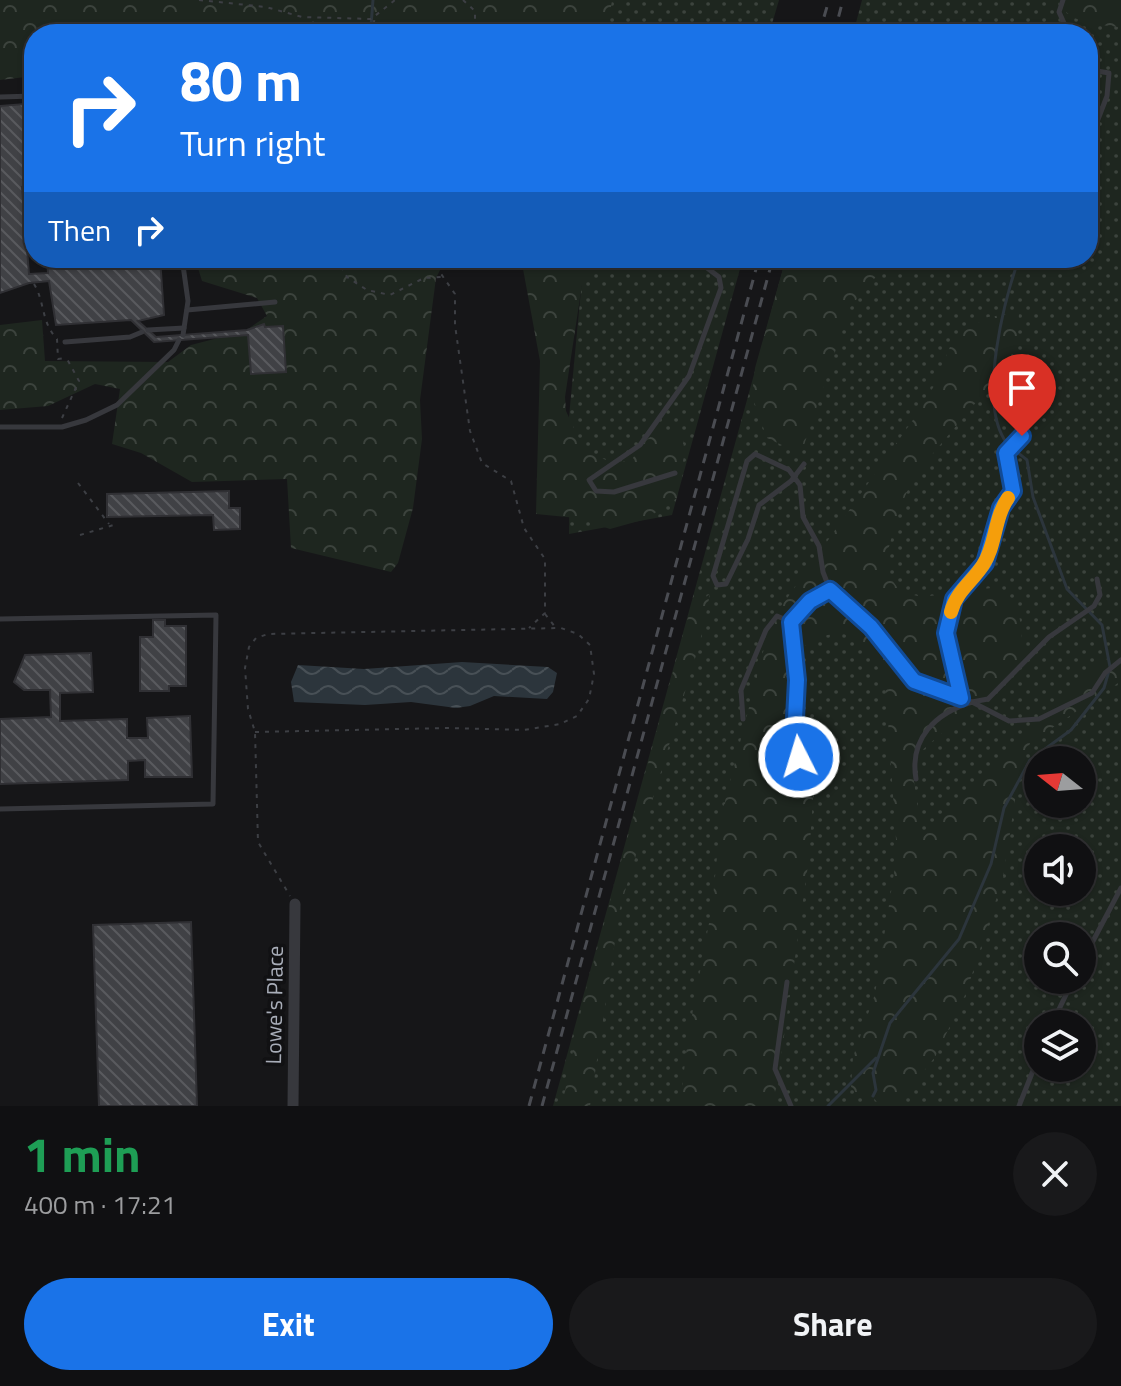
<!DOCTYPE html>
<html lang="en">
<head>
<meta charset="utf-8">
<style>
  :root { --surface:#101012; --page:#19191b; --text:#f1f3f6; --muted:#9c9d9f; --line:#303032; --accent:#1a73e8 }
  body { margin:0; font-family:"Titillium Web",sans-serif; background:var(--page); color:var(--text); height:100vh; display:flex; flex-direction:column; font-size:30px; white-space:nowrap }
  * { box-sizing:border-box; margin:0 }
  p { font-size:26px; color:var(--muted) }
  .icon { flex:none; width:44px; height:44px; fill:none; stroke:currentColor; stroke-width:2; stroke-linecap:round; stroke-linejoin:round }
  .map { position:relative; height:1106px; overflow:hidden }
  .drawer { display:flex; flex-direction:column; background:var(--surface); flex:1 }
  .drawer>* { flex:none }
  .top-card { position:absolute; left:24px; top:24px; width:1074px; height:244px; border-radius:32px; box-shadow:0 2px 6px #0004,0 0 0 2px var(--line); background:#1a73e8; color:#fff; overflow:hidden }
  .needle { width:52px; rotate:287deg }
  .controls { position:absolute; left:1024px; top:746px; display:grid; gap:16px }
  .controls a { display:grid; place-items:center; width:72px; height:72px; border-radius:50%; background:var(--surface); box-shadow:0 2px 6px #0004,0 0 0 2px var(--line); font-size:40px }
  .pin { position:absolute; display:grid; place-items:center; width:68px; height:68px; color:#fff; margin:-82px -34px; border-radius:50% 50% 50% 0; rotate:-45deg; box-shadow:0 0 8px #0007 }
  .pin .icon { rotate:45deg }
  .me { position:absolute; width:88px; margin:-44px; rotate:355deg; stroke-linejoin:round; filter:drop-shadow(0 0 6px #0008) }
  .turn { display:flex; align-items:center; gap:28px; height:168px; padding:0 24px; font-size:36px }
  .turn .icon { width:104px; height:104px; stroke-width:2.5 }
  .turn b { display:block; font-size:56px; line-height:68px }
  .then { display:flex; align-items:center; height:76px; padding:0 24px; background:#0003; gap:16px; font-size:30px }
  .round { display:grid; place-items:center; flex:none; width:84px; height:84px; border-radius:42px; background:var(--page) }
  .overview { display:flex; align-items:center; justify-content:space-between; height:136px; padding:0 24px }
  h1 { font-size:48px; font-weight:700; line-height:60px; color:#1e9e55 }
  .action { display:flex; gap:16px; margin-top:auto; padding:16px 24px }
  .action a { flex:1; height:92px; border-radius:48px; background:var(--accent); color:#fff; font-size:32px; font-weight:700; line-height:92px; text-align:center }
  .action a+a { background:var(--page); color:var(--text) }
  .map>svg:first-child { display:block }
  .grass { fill:url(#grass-dots); fill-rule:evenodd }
  .forest { fill:url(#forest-crowns) }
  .water { fill:url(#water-waves) }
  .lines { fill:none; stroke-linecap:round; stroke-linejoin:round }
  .stream { stroke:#2c353c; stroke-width:3 }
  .building { fill:url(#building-back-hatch); stroke:#303034; stroke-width:2 }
  .path { stroke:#3d3f44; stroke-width:2; stroke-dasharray:4 6; stroke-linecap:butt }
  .lane { stroke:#37383d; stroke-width:5 }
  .street { stroke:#37383d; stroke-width:11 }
  .rail { stroke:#4a4c52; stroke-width:3; stroke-dasharray:10 8; stroke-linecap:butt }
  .route-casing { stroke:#114b97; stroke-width:20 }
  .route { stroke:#1a73e8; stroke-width:14 }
  .slow { stroke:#f59e0b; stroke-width:14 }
  .labels { text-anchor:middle; stroke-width:7; stroke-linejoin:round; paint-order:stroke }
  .street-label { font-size:22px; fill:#a8adb8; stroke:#111113 }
</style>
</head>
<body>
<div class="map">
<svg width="1121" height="1106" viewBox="0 0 1121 1106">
  <defs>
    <pattern id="grass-dots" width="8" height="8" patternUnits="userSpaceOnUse" patternTransform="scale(2)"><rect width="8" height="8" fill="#1e261f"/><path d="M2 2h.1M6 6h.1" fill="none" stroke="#3c433d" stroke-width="1.8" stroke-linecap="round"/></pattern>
    <pattern id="forest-crowns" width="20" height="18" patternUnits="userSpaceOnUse" patternTransform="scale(2)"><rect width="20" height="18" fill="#1e261f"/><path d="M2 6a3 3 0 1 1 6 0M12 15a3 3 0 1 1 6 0" fill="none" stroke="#3c433d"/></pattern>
    <pattern id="water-waves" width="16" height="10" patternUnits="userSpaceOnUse" patternTransform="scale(2)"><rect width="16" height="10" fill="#2c353c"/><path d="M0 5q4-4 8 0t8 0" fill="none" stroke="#485056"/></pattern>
    <pattern id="building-back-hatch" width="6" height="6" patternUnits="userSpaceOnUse" patternTransform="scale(2)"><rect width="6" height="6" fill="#404145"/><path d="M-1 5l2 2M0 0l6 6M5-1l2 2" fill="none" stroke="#595a5e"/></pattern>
  </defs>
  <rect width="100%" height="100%" fill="#161618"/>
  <g class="grass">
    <polygon points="604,0 779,0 769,34 598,34"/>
    <path d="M862 0H1121V1106H553L786 258H1088V34H853ZM1038 760H1082V804H1038ZM1038 848H1082V892H1038ZM1038 936H1082V980H1038ZM1038 1024H1082V1068H1038Z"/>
    <polygon points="584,258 743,258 672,515 569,534 570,443 567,438"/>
  </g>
  <g class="forest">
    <polygon points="0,0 612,0 607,34 34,34 34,76 0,80"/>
    <path d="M1058 0H1121V27C1099 25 1067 24 1058 0Z"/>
    <polygon points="195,258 446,258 436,278 420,400 422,439 413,508 398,563 391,572 291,548 287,479 192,482 141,453 112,444 120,389 95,384 48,406 0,410 0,325 42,320 45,361 168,362 191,345 245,331 267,316 257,298 202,281"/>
    <path d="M521 258H586L565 397 566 411 585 452 609 461 630 462C649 436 649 430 683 432L684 455 677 498 646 519 610 529 577 518 536 514 540 361Z"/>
    <polygon points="786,258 885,258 880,272 850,307 801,454 767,438 752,396 755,368"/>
    <path d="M1025 312 1019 314 1016 345 1005 368 914 476 899 510 887 554 891 579 901 592 922 597 999 587C1025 603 1021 635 1023 662L911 760 922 838 1102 659 1121 661V681L1030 743 1019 774 1003 878 966 993 935 1057 898 1104 880 1106 873 1097H861L851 1088 853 1057 875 994 897 854 886 692 876 662 854 638 839 632 813 639 801 649 786 677 788 695 809 738 814 783 809 858 777 1086 770 1106H680L688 1037 712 907 721 817 771 621 915 417 934 386 954 337 988 317Z"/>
    <polygon points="710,594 700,642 620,908 590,1106 562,1106 583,1001 686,624 691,607"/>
  </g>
  <polygon class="water" points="462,662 548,667 557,673 553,692 547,699 494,696 470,706 456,708 411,702 365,705 294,702 291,682 298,665 364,669"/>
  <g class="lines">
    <g class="stream">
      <polyline points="365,34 371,26 373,0"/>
      <path d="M873 1096 876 1090 873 1073 890 1023 959 939 991 864 1004 808 1030 760 1071 730 1104 688 1110 667 1102 625 1067 589 1033 497 1027 460C1020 454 1009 447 1004 439 979 398 1004 301 1019 258"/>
      <polyline points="828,1106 876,1058"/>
    </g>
  </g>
  <g class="building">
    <polygon points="25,104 25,111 34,110 34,186 22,187 29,274 48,273 47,258 160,258 164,315 138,321 156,337 247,330 264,324 265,327 283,326 286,372 251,374 248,335 154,342 131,320 56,325 49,281 29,283 0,293 0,106"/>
    <polygon points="229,491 229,508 240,508 240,529 214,530 213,515 107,517 107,494"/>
    <polygon points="153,620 165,620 165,626 186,626 186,686 169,686 169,691 140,691 140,637 153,637"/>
    <polygon points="91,653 93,692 60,693 60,721 127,719 127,738 148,738 147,718 190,716 192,777 145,777 145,760 128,761 128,780 0,784 0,719 51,717 50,690 24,690 14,682 25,655"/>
    <polygon points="191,922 197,1106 99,1106 93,925"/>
  </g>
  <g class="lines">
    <g class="path">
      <polyline points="199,0 266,7 302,17 371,19 395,0"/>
      <polyline points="463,0 475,11 475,34"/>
      <polyline points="307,34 315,19"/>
      <polyline points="372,34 375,16"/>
      <polyline points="336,258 347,277 367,290 390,295 424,278 442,277"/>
      <polyline points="430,258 455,294 455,325 470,431 482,463 511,481 524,528 545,559 545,613 529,628"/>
      <path d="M34 284C45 302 41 322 57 339L58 359 66 358"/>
      <polyline points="62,418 79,381 67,359"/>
      <polyline points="78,483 109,524"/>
      <polyline points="80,535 117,524"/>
      <polyline points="545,614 556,628"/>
      <polyline points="255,732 449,728 524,730 560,724 577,716 589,699 594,674 590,645 578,634 561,628 268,634 256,638 249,647 245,668 248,709 255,732 258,842 290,896"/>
    </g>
    <g class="lane">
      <polyline points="1063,0 1059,12 1069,34"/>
      <polyline points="1088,59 1097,71 1109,73 1107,96 1090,140"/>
      <polyline points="1088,76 1097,71"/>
      <polyline points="0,97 34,96"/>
      <polyline points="182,258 188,301 183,335"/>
      <polyline points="677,258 685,258"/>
      <polyline points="187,310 275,302"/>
      <polyline points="148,330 184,328"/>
      <polyline points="65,342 130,337 142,332"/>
      <polyline points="0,427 62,427 86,420 117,405 174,350 179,340"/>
      <polyline points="804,464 791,481 759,505 748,539 726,584 717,585 713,576 747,461 755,454 789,470 800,485 803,517 819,546 823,572 830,590 871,627 914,681 972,702 988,699 1049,637 1094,606 1100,595 1097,579"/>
      <polyline points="675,473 614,492 596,491 589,480 640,445 689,376 721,288 719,277 694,258"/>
      <polyline points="0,619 216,615 213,804 0,809"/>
      <path d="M791 622C796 674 792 726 803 777"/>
      <polyline points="961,698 946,633 954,599 985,563 1001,508 1013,491 1006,453 1022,436"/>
      <polyline points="743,719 741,690 766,630 777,616 791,622 810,601 830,590"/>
      <path d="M916 779C909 738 936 713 972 702L1009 721 1039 719 1092 693 1105 673 1121 660"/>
      <polyline points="1082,962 1121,888"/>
      <polyline points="787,982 775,1069 791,1106"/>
      <polyline points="1052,1024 1073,980"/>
      <polyline points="1019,1106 1038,1058"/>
    </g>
    <polyline class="street" points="293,1106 295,904"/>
    <g class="rail">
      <polyline points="819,34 829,0"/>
      <polyline points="834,34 843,0"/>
      <polyline points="529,1106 759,258"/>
      <polyline points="542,1106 773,258"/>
    </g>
  </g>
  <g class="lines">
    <g class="route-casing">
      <polyline id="route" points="799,757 794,738 797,680 791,622 810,601 830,590 871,627 914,681 961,698 946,633 954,599 985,563 1001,508 1013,491 1006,453 1022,436"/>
    </g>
    <use href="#route" class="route"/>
    <path class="slow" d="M951 612C956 592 972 582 983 565 996 546 994 518 1008 498"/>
  </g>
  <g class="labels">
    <g class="street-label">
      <text transform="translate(274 1005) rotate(-89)" y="8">Lowe's Place</text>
    </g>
  </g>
</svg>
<div class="controls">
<a><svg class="needle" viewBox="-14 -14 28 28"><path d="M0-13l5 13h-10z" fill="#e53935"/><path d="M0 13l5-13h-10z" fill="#9c9d9f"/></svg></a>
<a><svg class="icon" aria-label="sound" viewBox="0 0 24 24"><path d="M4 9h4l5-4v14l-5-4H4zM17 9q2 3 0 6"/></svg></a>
<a><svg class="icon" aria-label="search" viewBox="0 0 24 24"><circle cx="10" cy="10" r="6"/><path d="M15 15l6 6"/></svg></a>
<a><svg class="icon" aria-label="layers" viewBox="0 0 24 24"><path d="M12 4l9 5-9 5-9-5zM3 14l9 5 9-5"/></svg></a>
</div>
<div class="pin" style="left:1022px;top:436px;background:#d93025"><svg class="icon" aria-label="arrive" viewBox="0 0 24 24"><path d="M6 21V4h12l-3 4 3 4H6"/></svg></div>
<svg class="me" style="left:799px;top:757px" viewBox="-20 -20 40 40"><circle r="17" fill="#1a73e8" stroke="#fff" stroke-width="3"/><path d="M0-11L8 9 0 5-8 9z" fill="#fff"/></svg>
<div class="top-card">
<div class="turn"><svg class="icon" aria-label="right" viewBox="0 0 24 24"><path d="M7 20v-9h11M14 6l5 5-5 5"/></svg><div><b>80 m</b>Turn right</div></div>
<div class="then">Then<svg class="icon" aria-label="right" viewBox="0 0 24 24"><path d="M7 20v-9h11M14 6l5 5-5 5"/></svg></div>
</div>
</div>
<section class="drawer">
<div class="overview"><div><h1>1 min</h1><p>400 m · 17:21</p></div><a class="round"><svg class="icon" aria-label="close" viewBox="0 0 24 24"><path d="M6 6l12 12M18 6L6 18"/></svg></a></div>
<div class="action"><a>Exit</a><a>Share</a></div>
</section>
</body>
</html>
